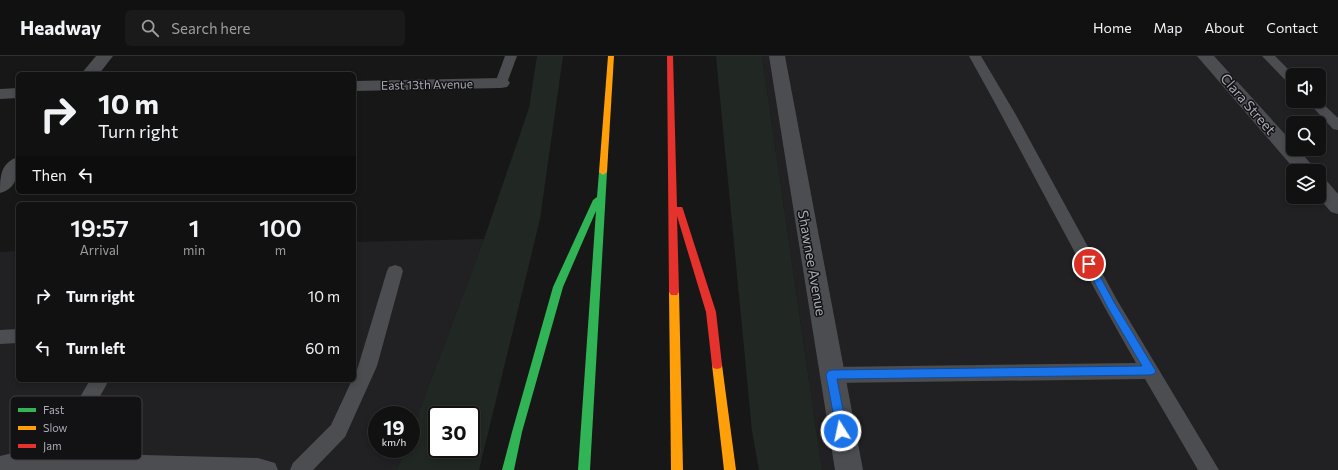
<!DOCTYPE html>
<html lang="en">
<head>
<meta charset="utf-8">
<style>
  :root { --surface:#111; --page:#1a1a1a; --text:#f1f3f6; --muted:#9c9d9f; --line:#303131 }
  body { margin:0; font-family:Commissioner,sans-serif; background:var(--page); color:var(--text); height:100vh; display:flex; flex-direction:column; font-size:15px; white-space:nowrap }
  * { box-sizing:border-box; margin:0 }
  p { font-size:13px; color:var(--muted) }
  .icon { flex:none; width:22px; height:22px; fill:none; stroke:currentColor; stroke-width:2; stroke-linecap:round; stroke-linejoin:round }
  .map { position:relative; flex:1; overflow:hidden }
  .details { position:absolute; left:16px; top:146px; width:340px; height:180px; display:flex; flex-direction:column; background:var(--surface); border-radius:6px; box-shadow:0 2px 6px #0003,0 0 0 1px var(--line) }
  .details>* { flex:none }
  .top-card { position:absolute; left:16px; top:16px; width:340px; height:122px; border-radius:6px; box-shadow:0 2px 6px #0003,0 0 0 1px var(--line); background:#111; color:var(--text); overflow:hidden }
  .fabs { position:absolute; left:1286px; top:12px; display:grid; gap:8px }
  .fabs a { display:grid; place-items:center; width:40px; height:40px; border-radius:6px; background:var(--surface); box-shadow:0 2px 6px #0003,0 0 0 1px var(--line); font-size:20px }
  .speed { position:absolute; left:368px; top:350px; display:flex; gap:8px; font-size:20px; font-weight:700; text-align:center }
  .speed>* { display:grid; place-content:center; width:52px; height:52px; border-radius:50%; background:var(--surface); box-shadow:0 2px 6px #0003,0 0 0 1px var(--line); line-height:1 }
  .speed small { font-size:10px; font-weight:400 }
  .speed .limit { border:2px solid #111; border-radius:6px; background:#fff; color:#111 }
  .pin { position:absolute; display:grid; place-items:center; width:34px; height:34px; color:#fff; margin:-17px; border:2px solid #fff; border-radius:50%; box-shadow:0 1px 4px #0007 }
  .me { position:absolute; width:44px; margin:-22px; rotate:350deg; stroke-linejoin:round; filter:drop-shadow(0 0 3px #0008) }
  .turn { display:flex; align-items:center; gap:14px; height:84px; padding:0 16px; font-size:18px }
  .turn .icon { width:52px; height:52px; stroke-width:2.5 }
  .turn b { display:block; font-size:28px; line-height:34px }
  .then { display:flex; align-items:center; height:38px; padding:0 16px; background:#0003; gap:8px; font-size:15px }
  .eta { display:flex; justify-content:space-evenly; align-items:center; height:68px; text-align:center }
  .eta b { font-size:24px; font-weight:600; line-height:28px }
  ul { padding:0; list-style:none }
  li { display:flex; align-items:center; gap:12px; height:52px; padding:0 16px }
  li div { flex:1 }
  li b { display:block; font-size:15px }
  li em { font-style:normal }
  header { display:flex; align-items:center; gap:24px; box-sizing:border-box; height:56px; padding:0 20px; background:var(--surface); border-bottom:1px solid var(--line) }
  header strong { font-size:19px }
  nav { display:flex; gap:22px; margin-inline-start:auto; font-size:14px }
  .search { width:280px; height:36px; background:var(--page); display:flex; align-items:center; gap:10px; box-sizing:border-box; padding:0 14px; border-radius:6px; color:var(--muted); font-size:15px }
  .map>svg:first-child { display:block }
  .built { fill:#212123; fill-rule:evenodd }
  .green { fill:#212723; fill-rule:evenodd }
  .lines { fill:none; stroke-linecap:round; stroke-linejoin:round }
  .lane { fill:#4c4d50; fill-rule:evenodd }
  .street { fill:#4c4d50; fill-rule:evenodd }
  .fast { fill:#30b455; fill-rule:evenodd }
  .slow { fill:#ff9f0a; fill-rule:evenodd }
  .jam { fill:#e5322d; fill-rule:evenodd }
  .route { fill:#1a73e8; stroke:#114b97 }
  .labels { text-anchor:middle; stroke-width:3; stroke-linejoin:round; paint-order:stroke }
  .far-street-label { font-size:12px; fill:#aaabb6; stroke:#121113 }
  .street-label { font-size:14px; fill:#aaabb6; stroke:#121113 }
  .key { fill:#121113; stroke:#403f44; stroke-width:1 }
  .key-label { font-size:11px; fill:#aaabb6 }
</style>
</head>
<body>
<header>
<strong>Headway</strong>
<div class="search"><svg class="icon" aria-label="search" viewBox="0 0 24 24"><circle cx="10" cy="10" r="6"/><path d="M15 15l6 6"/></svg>Search here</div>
<nav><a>Home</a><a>Map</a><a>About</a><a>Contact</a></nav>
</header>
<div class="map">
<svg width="1338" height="414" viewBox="0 0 1338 414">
  <rect width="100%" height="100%" fill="#171717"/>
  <g class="built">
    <path d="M762 0H1338V414H822ZM1293 19H1319V45H1293ZM1293 67H1319V93H1293ZM1293 115H1319V141H1293Z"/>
    <polygon points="484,183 411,377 411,359 377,359 377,393 405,393 397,414 0,414 0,196 18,195 18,324 354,324 354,186"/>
  </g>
  <g class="green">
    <path d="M537 0H563L540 163 479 414H397L405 393H411V377L484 183 529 52ZM437 359H471V393H437Z"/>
    <polygon points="716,0 762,0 822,414 759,414 752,375"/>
  </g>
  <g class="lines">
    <g class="lane">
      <polygon points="505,0 517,0 507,27 505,30 497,30 495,27"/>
      <path d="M969 0H981L1016 59 1117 244 1219 414H1198L1145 323 831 327 825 325 822 319 825 313 831 311 1136 307C1078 206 1026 102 969 0Z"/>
      <polygon points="1262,0 1275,0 1294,19 1293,29 1289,28"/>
      <polygon points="1319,44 1338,62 1338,74 1333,73 1307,45 1319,45"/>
      <polygon points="395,209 401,211 403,215 377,310 345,381 313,414 290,414 293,407 331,369 352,324 354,324 387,215 389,211"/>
      <polygon points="18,273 18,287 0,288 0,274"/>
      <polygon points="90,324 109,324 69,397 258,402 275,407 278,414 0,414 0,400 17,396 48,396"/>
    </g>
    <g class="street">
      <polygon points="96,0 113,0 99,18 81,18"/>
      <polygon points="769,0 785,0 863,414 835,414"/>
      <polygon points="1197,0 1214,0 1293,87 1293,93 1298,93 1317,115 1296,115"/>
      <polygon points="501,22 507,23 510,27 507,31 501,32 354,35 354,25"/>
      <polygon points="18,32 18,42 0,43 0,33"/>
      <path d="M18 101C18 117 18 132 0 137 0 121 0 107 18 101Z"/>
      <polygon points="1319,122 1326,124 1338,138 1338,158 1331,156 1318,141"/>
    </g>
    <polygon class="fast" points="603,113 607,116 590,414 578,414 596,155 563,231 522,376 514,414 502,414 512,376 553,231 593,144 597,141 599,116"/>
    <g class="slow">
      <polygon points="608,0 614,0 607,116 603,119 599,116"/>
      <polygon points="674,232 677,233 679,236 683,414 671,414 669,236 671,233"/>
      <polygon points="717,305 721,306 722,309 736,414 724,414 712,309 713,306"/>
    </g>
    <polygon class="jam" points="667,0 673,0 677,151 682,151 683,153 716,256 722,309 721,312 717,313 713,312 712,309 706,256 677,160 679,236 677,239 671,239 669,236"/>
  </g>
  <polygon class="route" points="1089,205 1092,206 1114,246 1154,312 1156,315 1154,318 1150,319 837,323 847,375 845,378 841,380 837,378 826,319 828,315 832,314 1142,310 1108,252 1085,208"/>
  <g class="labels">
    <g class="far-street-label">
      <text transform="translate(427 29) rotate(-1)" y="4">East 13th Avenue</text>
    </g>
    <g class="street-label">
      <text transform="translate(1248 48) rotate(49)" y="5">Clara Street</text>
      <text transform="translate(812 207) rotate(80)" y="5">Shawnee Avenue</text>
    </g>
  </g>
  <rect x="10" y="340" width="132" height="64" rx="6" class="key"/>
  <rect x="18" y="352" width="18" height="4" fill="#30b455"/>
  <rect x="18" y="370" width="18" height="4" fill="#ff9f0a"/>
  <rect x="18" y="388" width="18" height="4" fill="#e5322d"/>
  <g class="key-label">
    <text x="43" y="358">Fast</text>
    <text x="43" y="376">Slow</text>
    <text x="43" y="394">Jam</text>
  </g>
</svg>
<div class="fabs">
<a><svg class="icon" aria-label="sound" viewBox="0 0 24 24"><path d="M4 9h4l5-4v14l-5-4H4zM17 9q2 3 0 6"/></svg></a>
<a><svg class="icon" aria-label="search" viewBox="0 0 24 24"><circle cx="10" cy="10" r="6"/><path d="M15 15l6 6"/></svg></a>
<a><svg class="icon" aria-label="layers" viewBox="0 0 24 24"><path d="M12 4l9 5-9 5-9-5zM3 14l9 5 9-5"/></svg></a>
</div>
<div class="speed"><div>19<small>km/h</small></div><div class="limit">30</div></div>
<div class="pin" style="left:1089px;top:208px;background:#d93025"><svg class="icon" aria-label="arrive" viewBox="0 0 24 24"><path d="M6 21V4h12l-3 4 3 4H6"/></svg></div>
<svg class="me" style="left:841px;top:375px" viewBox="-20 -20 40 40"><circle r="17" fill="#1a73e8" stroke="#fff" stroke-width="3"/><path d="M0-11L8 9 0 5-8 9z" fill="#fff"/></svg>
<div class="top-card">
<div class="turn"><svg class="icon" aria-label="right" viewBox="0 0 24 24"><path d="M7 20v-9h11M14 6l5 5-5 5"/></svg><div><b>10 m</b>Turn right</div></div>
<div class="then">Then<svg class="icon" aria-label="left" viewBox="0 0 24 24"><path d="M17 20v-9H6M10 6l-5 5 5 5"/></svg></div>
</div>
<section class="details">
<div class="eta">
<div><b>19:57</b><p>Arrival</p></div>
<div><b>1</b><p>min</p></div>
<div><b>100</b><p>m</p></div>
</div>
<ul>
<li><svg class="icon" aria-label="right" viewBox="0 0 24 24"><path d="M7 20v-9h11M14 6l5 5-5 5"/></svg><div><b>Turn right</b></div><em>10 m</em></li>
<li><svg class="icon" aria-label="left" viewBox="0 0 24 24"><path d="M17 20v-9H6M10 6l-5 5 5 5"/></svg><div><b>Turn left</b></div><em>60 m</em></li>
</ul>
</section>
</div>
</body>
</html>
